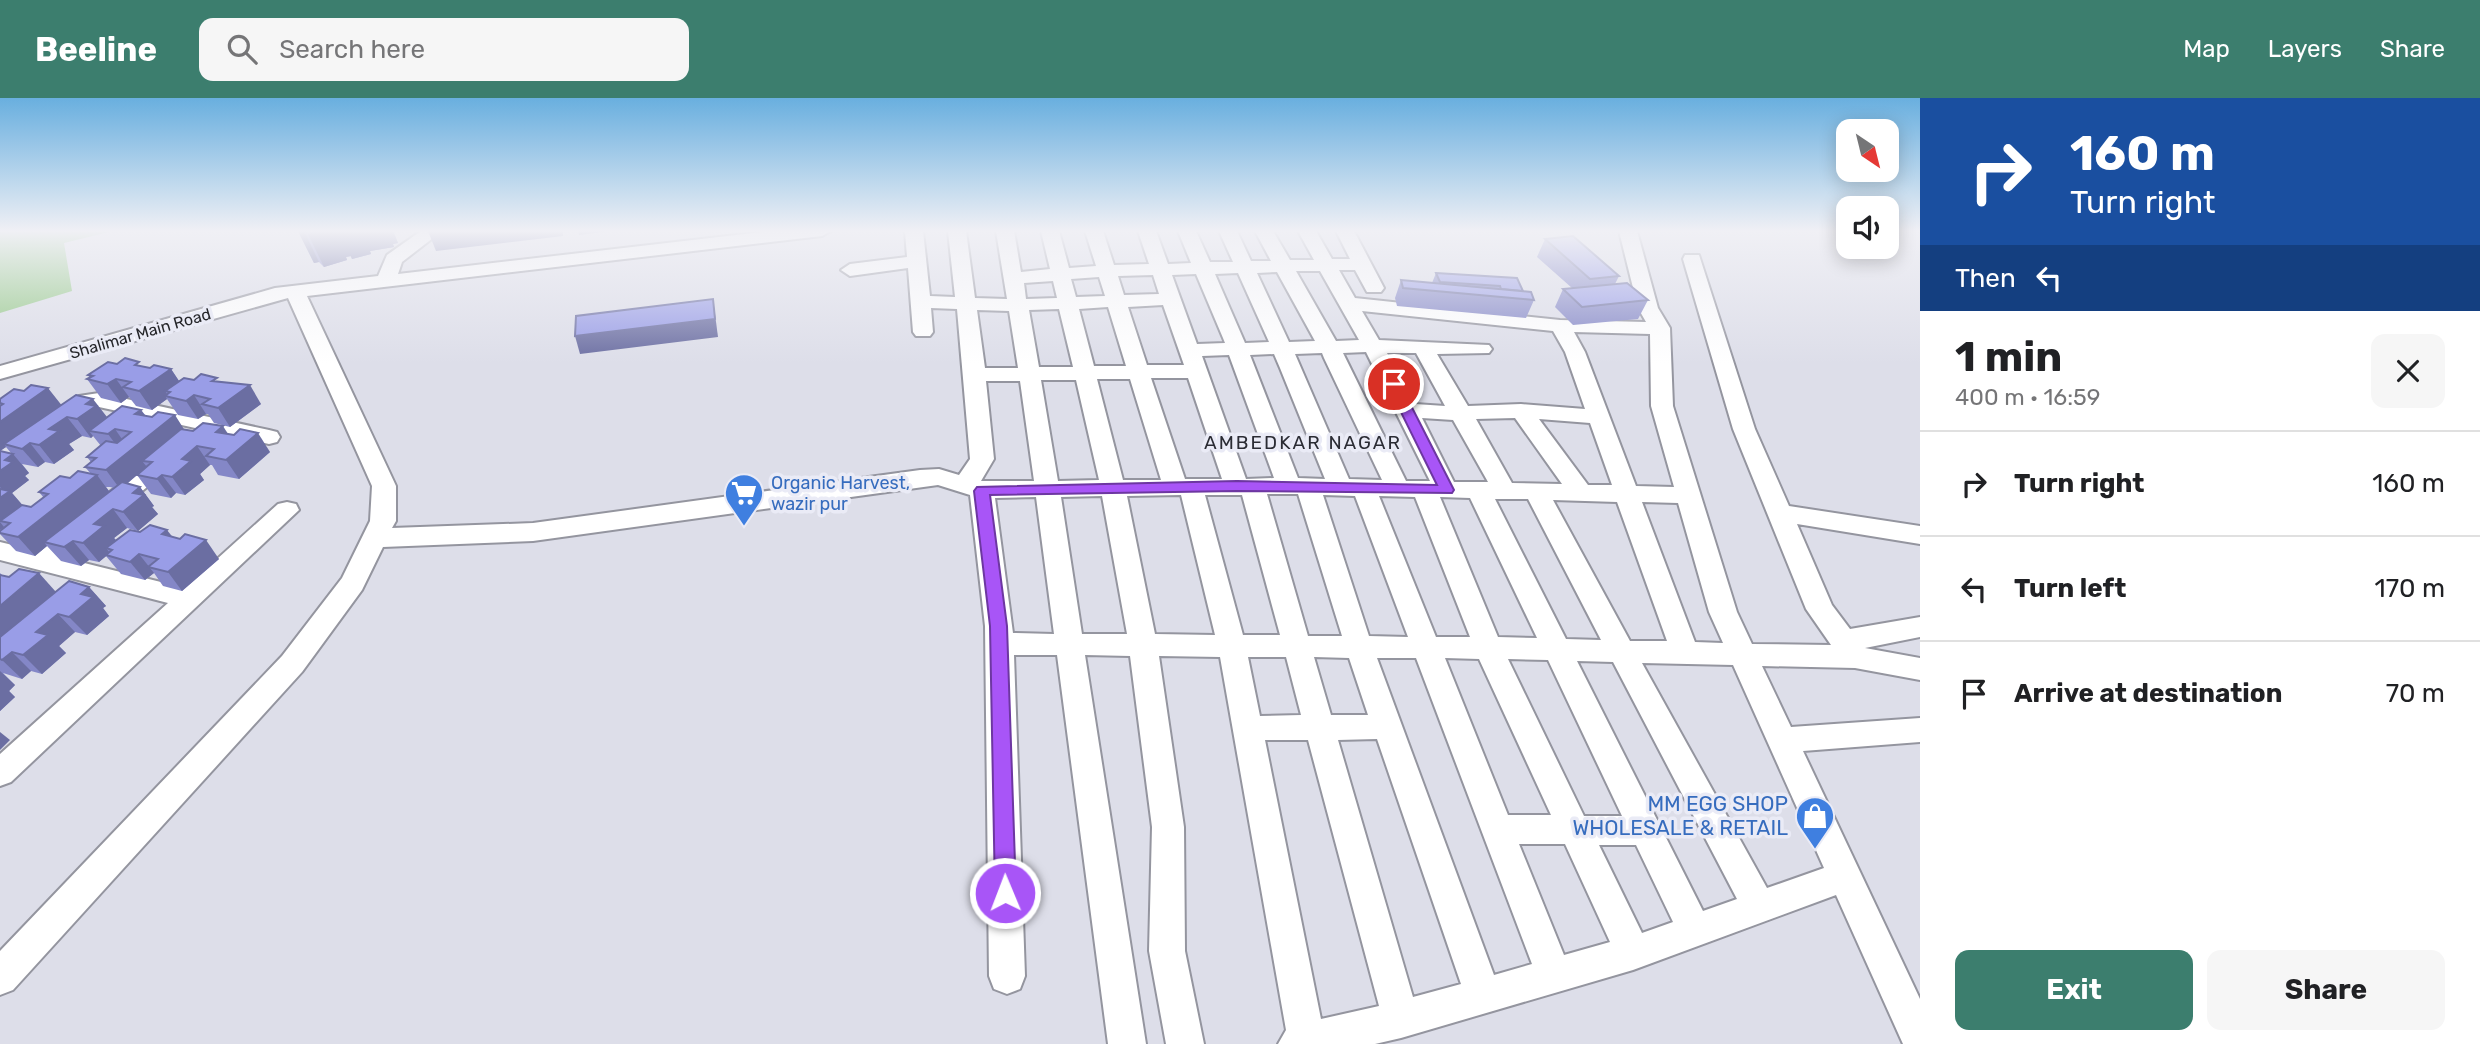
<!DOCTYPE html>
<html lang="en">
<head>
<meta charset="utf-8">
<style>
  :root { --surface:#fff; --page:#f6f6f6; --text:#202124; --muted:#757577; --line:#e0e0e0; --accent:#3c7e6e }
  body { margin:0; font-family:Rubik,sans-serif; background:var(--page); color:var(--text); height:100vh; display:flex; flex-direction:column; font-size:26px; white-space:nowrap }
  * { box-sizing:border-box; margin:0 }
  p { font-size:23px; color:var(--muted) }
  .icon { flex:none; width:38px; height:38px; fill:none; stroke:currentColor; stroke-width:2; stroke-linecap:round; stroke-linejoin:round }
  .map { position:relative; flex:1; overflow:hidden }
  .sheet { display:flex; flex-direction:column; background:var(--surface); width:560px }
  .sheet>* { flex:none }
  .guide { background:#1a4fa0; color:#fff; overflow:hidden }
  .needle { width:46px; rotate:145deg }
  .controls { position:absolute; left:1836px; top:21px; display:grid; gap:14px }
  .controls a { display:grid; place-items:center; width:63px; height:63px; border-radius:14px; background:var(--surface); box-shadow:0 4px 18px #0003; font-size:35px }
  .pin { position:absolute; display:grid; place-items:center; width:60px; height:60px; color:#fff; margin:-30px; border:4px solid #fff; border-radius:50%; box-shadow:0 2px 7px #0007 }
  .me { position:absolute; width:77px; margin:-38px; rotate:359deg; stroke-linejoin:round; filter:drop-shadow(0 0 5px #0008) }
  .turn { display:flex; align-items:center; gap:24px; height:147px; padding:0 35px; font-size:32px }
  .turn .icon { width:91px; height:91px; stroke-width:2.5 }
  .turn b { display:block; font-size:49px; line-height:60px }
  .then { display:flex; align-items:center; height:66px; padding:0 35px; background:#0003; gap:14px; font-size:26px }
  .round { display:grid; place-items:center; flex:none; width:74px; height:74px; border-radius:14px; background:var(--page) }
  .head { display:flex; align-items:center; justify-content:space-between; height:119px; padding:0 35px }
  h1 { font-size:42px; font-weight:700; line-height:52px }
  .action { display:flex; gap:14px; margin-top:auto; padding:14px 35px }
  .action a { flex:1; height:80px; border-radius:14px; background:var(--accent); color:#fff; font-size:28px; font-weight:700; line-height:80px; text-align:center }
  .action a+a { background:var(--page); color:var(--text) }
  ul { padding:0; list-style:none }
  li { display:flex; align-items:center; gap:21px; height:105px; padding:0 35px; border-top:2px solid var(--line) }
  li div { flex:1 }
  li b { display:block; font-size:26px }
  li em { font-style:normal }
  header { display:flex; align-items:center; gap:42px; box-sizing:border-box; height:98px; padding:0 35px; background:var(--accent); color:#fff }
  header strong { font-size:33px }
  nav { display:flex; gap:38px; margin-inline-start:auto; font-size:24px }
  .search { width:490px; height:63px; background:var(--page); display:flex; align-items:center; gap:18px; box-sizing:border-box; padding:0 24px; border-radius:14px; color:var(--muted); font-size:26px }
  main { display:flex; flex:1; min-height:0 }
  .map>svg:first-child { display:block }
  .green { fill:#94c888 }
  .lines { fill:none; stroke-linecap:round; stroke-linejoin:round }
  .minor-casing { stroke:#94959f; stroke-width:4 }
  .minor { fill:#fff; fill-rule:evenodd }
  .wall { fill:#8487c7; fill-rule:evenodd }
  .shaded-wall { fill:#6b6ea2 }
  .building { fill:#999de7; stroke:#6b6ea2; stroke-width:2 }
  .route { fill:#a855f7; stroke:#6d37a1; stroke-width:2 }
  .labels { text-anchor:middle; stroke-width:7; stroke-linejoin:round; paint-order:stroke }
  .far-street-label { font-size:16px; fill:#25262a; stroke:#eaebf6 }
  .shop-label { font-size:18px; fill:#366cbe; stroke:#eaebf6; text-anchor:start }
  .neighbourhood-label { font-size:19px; letter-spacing:2px; fill:#2b2c34; stroke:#eaebf6 }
  .near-shop-label { font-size:21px; fill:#366cbe; stroke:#eaebf6; text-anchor:end }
</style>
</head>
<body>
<header>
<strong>Beeline</strong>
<div class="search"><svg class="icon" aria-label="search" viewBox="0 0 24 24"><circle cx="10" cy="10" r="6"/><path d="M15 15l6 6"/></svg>Search here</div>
<nav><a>Map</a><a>Layers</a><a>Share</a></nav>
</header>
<main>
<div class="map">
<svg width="1920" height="946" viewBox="0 0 1920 946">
  <rect width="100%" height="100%" fill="#dddee9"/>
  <polygon class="green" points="0,133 113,133 64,145 72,193 0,215"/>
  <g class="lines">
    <g class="minor-casing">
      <g id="minor">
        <path d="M421 133H442L402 164 398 176 771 133H831L822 138 307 198 396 388V423L392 430 533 425 920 372 939 371 959 377 970 361 957 211 931 210 933 234 930 238H916L913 234 908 170 850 178 841 172 850 166 907 159 905 133H923L930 198 955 199 948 133H966L975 200 1007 201 996 133H1014L1021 174 1050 171 1041 133H1059L1069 170 1096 168 1085 133H1103L1114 167 1149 166 1138 133H1156L1168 166 1191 165 1178 133H1196L1210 164H1233L1219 133H1237L1251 163H1271L1255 133H1273L1290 162H1314L1298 133H1316L1332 161H1350L1336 133H1354L1384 190 1381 194H1367L1355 172H1339L1355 200 1560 222 1646 224 1638 210 1619 133H1637L1658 210 1670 230 1673 308 1737 514 1752 546 1831 547 1806 511 1733 331 1683 161 1685 157H1699L1755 331 1789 408 1920 428V446L1797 426 1832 507 1850 531 1920 519V539L1865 550 1920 560V582L1855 570 1762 568 1791 629 1920 620V644L1803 653 1920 901V946H1903L1836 797 1633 872 1401 940 1375 946H1278L1286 932 1220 559 1159 558 1184 729 1185 853 1204 946H1166L1149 853 1152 729 1130 558 1085 557 1146 946H1108L1057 557H1014L1025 878 1020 891 1007 896 994 891 989 878 985 528 970 397 938 387 533 443 383 449 362 492 302 574 13 892 0 897V853L282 558 342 480 370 423 372 388 288 200 0 281V268L275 190 378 178 387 157ZM1296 173H1320L1359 242 1336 243ZM1277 174 1315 243 1289 244 1257 175ZM1238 175 1269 244 1245 245 1215 176ZM1196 176 1223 240 1225 245 1197 246 1172 177ZM1153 177 1159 196 1124 197 1118 178ZM1099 179 1105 198 1076 199 1071 181ZM1053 183 1057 200 1026 201 1024 185ZM1163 207 1184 267H1147L1128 209ZM1108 209 1126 268H1094L1079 211ZM1059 211 1073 269H1039L1029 212ZM977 212 1009 213 1018 270H985ZM1362 213 1553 233 1565 254 1585 311 1521 306 1468 308 1437 256 1489 255 1492 251 1489 247 1379 242ZM1574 234 1650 236 1651 308 1674 389 1636 388 1585 254ZM1366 254 1430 383H1406L1343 255ZM1322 255 1324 260 1382 382 1349 381 1295 256ZM1387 255H1416L1445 308 1415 306ZM1274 256 1280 270 1325 381 1298 380 1250 257ZM1229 257 1274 380 1246 381 1202 258ZM1151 280H1188L1222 381H1185ZM1097 281H1130L1161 382H1123ZM1041 282H1076L1099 382 1058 383ZM986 283H1020L1034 383H981L994 361ZM1422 320 1453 322 1488 384H1454ZM1515 320 1562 386 1512 385 1476 321ZM1539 321 1590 325 1612 387H1588ZM1267 396H1298L1342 538H1308ZM1181 397 1215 537 1155 536 1127 398ZM1205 397H1242L1280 537H1243ZM1323 397 1355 398 1408 539 1369 538ZM1102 398 1127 536H1082L1061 399ZM1379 398 1415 399 1470 539H1436ZM1036 399 1054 536 1013 535 995 400ZM1440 399 1470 400 1537 540 1498 539ZM1495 401H1528L1601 542 1566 541ZM1553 402 1617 404 1667 543H1630ZM1642 404 1678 405 1709 514 1723 545 1695 544ZM1248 559H1286L1301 617 1260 618ZM1314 559 1349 560 1368 617H1331ZM1377 560H1416L1532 866 1494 877ZM1445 560 1479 561 1551 717H1508ZM1508 561 1548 562 1622 718H1584ZM1577 563 1613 564 1737 801 1703 813ZM1642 565 1733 567 1824 770 1767 790ZM1377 641 1461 886 1413 899 1338 642ZM1265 642H1308L1379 908 1321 921ZM1519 746H1565L1610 844 1564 857ZM1599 747H1636L1673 824 1642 835Z"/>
        <path d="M99 295 269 332 277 334 280 339 277 344 269 346 99 309C82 311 75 328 57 323L54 318 79 298Z"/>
        <polygon points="169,352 177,355 181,360 177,365 60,459 185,490 278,406 287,404 296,406 299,412 11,684 0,688 0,656 168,505 0,462 0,444 33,452 161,355"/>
      </g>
    </g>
    <use href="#minor" class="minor"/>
  </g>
  <g class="wall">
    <polygon points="298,133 393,133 398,145 393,146 394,149 370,153 371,156 352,161 351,158 346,159 347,162 324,169 319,164 314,165"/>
    <polygon points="1545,141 1619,178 1615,186 1648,202 1638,221 1573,227 1555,209 1563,191 1572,190 1537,159"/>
    <polygon points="1436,175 1523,193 1534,202 1526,220 1397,208 1395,200 1401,182 1432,185"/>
    <polygon points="117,266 150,270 171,271 179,283 194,282 219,284 261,306 230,329 214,325 208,316 206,316 198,321 178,317 167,301 152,312 136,308 129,299 121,305 101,300 87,281 90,280 88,277"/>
    <path d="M0 301 61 307 107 319 141 312 146 318 185 332 227 336 270 354 239 381 218 377 212 367H210L200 376 204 382 185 397 176 395 171 400 151 396 137 377 127 386 140 389 154 408 152 409 158 416 138 433 127 430 114 440 116 442 140 434 173 439 219 461 182 493 163 488 154 475 145 482 121 476 106 458 99 464 89 462 81 468 61 463 47 448 35 458 16 453 0 436V433L5 429 0 432ZM82 338 91 340 93 338 101 348 87 359 91 364 85 369 91 376 70 380 39 394 44 400 31 409 22 407 12 395 29 382 25 378 29 375 22 366 38 369 45 364 54 366 74 352 69 346ZM6 349 11 355 0 353ZM106 389H110L114 390 110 394Z"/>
    <polygon points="0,475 2,477 56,494 89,489 106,508 103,510 109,518 87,537 75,534 59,548 66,555 42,576 31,573 22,581 3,575 15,587 9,593 15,599 0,613"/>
  </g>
  <g class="shaded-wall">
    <polygon points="298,133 304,133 319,164 314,165"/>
    <polygon points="317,133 393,133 398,145 393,146 394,149 370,153 371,156 352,161 346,147 351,158 346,159 347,162 324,169 308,136"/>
    <polygon points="428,133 563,133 563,138 436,153"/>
    <polygon points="578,133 612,133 579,137"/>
    <polygon points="713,201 718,239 580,256 575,238"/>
    <polygon points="171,271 183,289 170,294 165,293 169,299 165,298 167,301 152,312 139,293"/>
    <polygon points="116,281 129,299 121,305 107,286"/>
    <polygon points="250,287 261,306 230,329 218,310"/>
    <polygon points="48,290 63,309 4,346 6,349 0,353 0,324"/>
    <polygon points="194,297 206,316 198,321 186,303"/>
    <polygon points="93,301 107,319 89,333 93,338 91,340 77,321 86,306"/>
    <polygon points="141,312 154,330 135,316"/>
    <polygon points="175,317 187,336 142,363 147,369 120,391 106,372"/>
    <polygon points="67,319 82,338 69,346 74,352 54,366 39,347 49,331"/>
    <polygon points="223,328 235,347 216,334"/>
    <polygon points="115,331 128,350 122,355 108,336"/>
    <polygon points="258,335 270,354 239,381 226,362"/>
    <polygon points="30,345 45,364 38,369 22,351"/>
    <polygon points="197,348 210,367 200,376 204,382 185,397 172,379 182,361"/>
    <polygon points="13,356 29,375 25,378 29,382 12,395 26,411 0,424 0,400 6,396 0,389 0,373 5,362"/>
    <polygon points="97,377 111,396 44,444 47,448 35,458 18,439"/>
    <polygon points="162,377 176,395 171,400 157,381"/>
    <polygon points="140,389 154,408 152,409 158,416 138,433 123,414 133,395"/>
    <polygon points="113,411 127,430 114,440 120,447 106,450 110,455 99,464 83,445 94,426"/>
    <polygon points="0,424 4,429 0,432"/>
    <polygon points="167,432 182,451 162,436"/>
    <polygon points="206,442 219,461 182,493 168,474"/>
    <polygon points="73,443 89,462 81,468 64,449"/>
    <polygon points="139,456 154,475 145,482 130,464"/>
    <polygon points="39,475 56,494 0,542 0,508"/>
    <polygon points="89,489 106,508 103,510 109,518 87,537 69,519 81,496"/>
    <polygon points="58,516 75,534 59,548 66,555 42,576 23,557 36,534"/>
    <polygon points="12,554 31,573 22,581 2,562"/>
    <polygon points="0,573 15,587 9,593 15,599 0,613"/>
    <polygon points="0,634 10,642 0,652"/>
  </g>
  <g class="building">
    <polygon points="1573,138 1619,178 1590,181 1545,141"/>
    <polygon points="1436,175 1517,180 1523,193 1501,191 1500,188 1440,184"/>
    <polygon points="1401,182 1531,194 1534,202 1403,190"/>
    <polygon points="1627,185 1648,202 1582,209 1563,191"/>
    <polygon points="713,201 715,221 575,238 576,218"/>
    <polygon points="125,260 139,264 135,267 150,270 154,267 171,271 139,293 123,289 131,284 116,281 107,286 87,281 93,278 88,277 108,264 117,266"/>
    <polygon points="201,276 217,280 212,283 250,287 218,310 202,306 210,301 194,297 186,303 165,298 170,294 165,293 184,280 194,282"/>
    <polygon points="31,287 48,290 0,324 0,308 3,306 0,305 0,301 14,291 24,293"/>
    <polygon points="76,297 93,301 86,306 96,308 77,321 67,319 49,331 59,333 39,347 30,345 22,351 4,346"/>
    <polygon points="122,308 141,312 135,316 152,319 158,314 175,317 106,372 85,369 96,360 87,359 106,343 117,345 131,334 115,331 108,336 89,333"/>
    <polygon points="203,325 223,328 216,334 234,337 240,331 258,335 226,362 206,358 214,351 197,348 182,361 191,363 172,379 162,377 157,381 137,377 152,364 142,363 181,331 193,333"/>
    <polygon points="0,353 13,356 5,362 13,364 0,373"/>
    <polygon points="78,373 97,377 18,439 0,435 0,433 10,425 0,423 22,407 31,409 48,396 39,394 60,378 70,380"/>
    <polygon points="122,384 140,389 133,395 144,397 123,414 113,411 94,426 104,428 83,445 73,443 64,449 44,444"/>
    <polygon points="0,391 10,393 0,400"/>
    <polygon points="150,427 167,432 162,436 180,441 185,436 206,442 168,474 148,469 158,461 139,456 130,464 106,457 112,452 106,450 130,432 140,434"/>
    <polygon points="19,471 39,475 0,508 0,477 9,479"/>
    <polygon points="69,483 89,489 81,496 93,499 69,519 58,516 36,534 48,537 23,557 12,554 2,562 0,561 0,539"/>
  </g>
  <linearGradient id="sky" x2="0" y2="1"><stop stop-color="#69afdf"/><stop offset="0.5" stop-color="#f0f0f5"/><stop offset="1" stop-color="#f0f0f5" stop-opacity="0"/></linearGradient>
  <rect width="1920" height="266" fill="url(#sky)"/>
  <polygon class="route" points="1394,282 1400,286 1454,392 1452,395 1237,393 990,397 1007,528 1016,795 1013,802 1005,805 998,802 995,795 990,528 974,393 977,389 1237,383 1437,387 1387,286"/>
  <defs>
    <g id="supermarket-pin" transform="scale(2.0125)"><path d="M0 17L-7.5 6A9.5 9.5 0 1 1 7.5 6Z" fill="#3f7fe0" stroke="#eaebf6"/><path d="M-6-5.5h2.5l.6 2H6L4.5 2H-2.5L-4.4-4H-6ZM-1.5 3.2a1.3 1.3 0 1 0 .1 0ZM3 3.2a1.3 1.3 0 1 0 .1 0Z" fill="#fff"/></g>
    <g id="shop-pin" transform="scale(2.0125)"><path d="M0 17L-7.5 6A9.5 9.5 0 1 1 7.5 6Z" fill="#3f7fe0" stroke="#eaebf6"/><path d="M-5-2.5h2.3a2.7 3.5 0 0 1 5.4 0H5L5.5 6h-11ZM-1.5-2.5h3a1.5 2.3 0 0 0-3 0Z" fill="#fff"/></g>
  </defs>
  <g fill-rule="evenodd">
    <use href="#supermarket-pin" x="744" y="395"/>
    <use href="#shop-pin" x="1815" y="718"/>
  </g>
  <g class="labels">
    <g class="far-street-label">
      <text transform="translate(140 235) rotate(-16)" y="6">Shalimar Main Road</text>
    </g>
    <g class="shop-label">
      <text x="771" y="391">Organic Harvest,<tspan x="771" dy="21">wazir pur</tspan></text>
    </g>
    <g class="neighbourhood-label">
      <text x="1303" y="351">AMBEDKAR NAGAR</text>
    </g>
    <g class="near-shop-label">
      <text x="1788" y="713">MM EGG SHOP<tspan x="1788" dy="24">WHOLESALE &amp; RETAIL</tspan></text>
    </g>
  </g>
</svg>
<div class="controls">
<a><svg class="needle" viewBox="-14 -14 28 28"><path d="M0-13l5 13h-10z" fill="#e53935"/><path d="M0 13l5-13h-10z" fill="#757577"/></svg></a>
<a><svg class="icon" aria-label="sound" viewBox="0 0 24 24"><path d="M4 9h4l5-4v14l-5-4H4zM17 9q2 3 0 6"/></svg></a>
</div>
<div class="pin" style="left:1394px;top:286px;background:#d93025"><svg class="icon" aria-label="arrive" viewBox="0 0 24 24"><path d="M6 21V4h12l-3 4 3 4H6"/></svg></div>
<svg class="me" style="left:1005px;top:795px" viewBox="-20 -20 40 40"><circle r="17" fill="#a855f7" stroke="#fff" stroke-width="3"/><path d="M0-11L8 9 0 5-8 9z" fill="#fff"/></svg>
</div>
<section class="sheet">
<div class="guide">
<div class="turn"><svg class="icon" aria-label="right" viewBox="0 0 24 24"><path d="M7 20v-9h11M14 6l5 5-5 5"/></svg><div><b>160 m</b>Turn right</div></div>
<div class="then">Then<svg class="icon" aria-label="left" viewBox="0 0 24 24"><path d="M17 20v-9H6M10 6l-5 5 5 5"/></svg></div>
</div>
<div class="head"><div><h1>1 min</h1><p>400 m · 16:59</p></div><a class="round"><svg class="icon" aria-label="close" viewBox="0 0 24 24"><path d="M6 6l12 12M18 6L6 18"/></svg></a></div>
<ul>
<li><svg class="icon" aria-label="right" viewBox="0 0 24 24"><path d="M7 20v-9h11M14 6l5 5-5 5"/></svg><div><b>Turn right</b></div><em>160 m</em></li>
<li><svg class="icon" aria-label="left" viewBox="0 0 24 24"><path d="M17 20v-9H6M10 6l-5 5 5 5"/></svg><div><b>Turn left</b></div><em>170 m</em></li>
<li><svg class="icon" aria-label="arrive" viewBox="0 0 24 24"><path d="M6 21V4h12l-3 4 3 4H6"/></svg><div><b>Arrive at destination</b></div><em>70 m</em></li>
</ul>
<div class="action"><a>Exit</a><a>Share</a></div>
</section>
</main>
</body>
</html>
